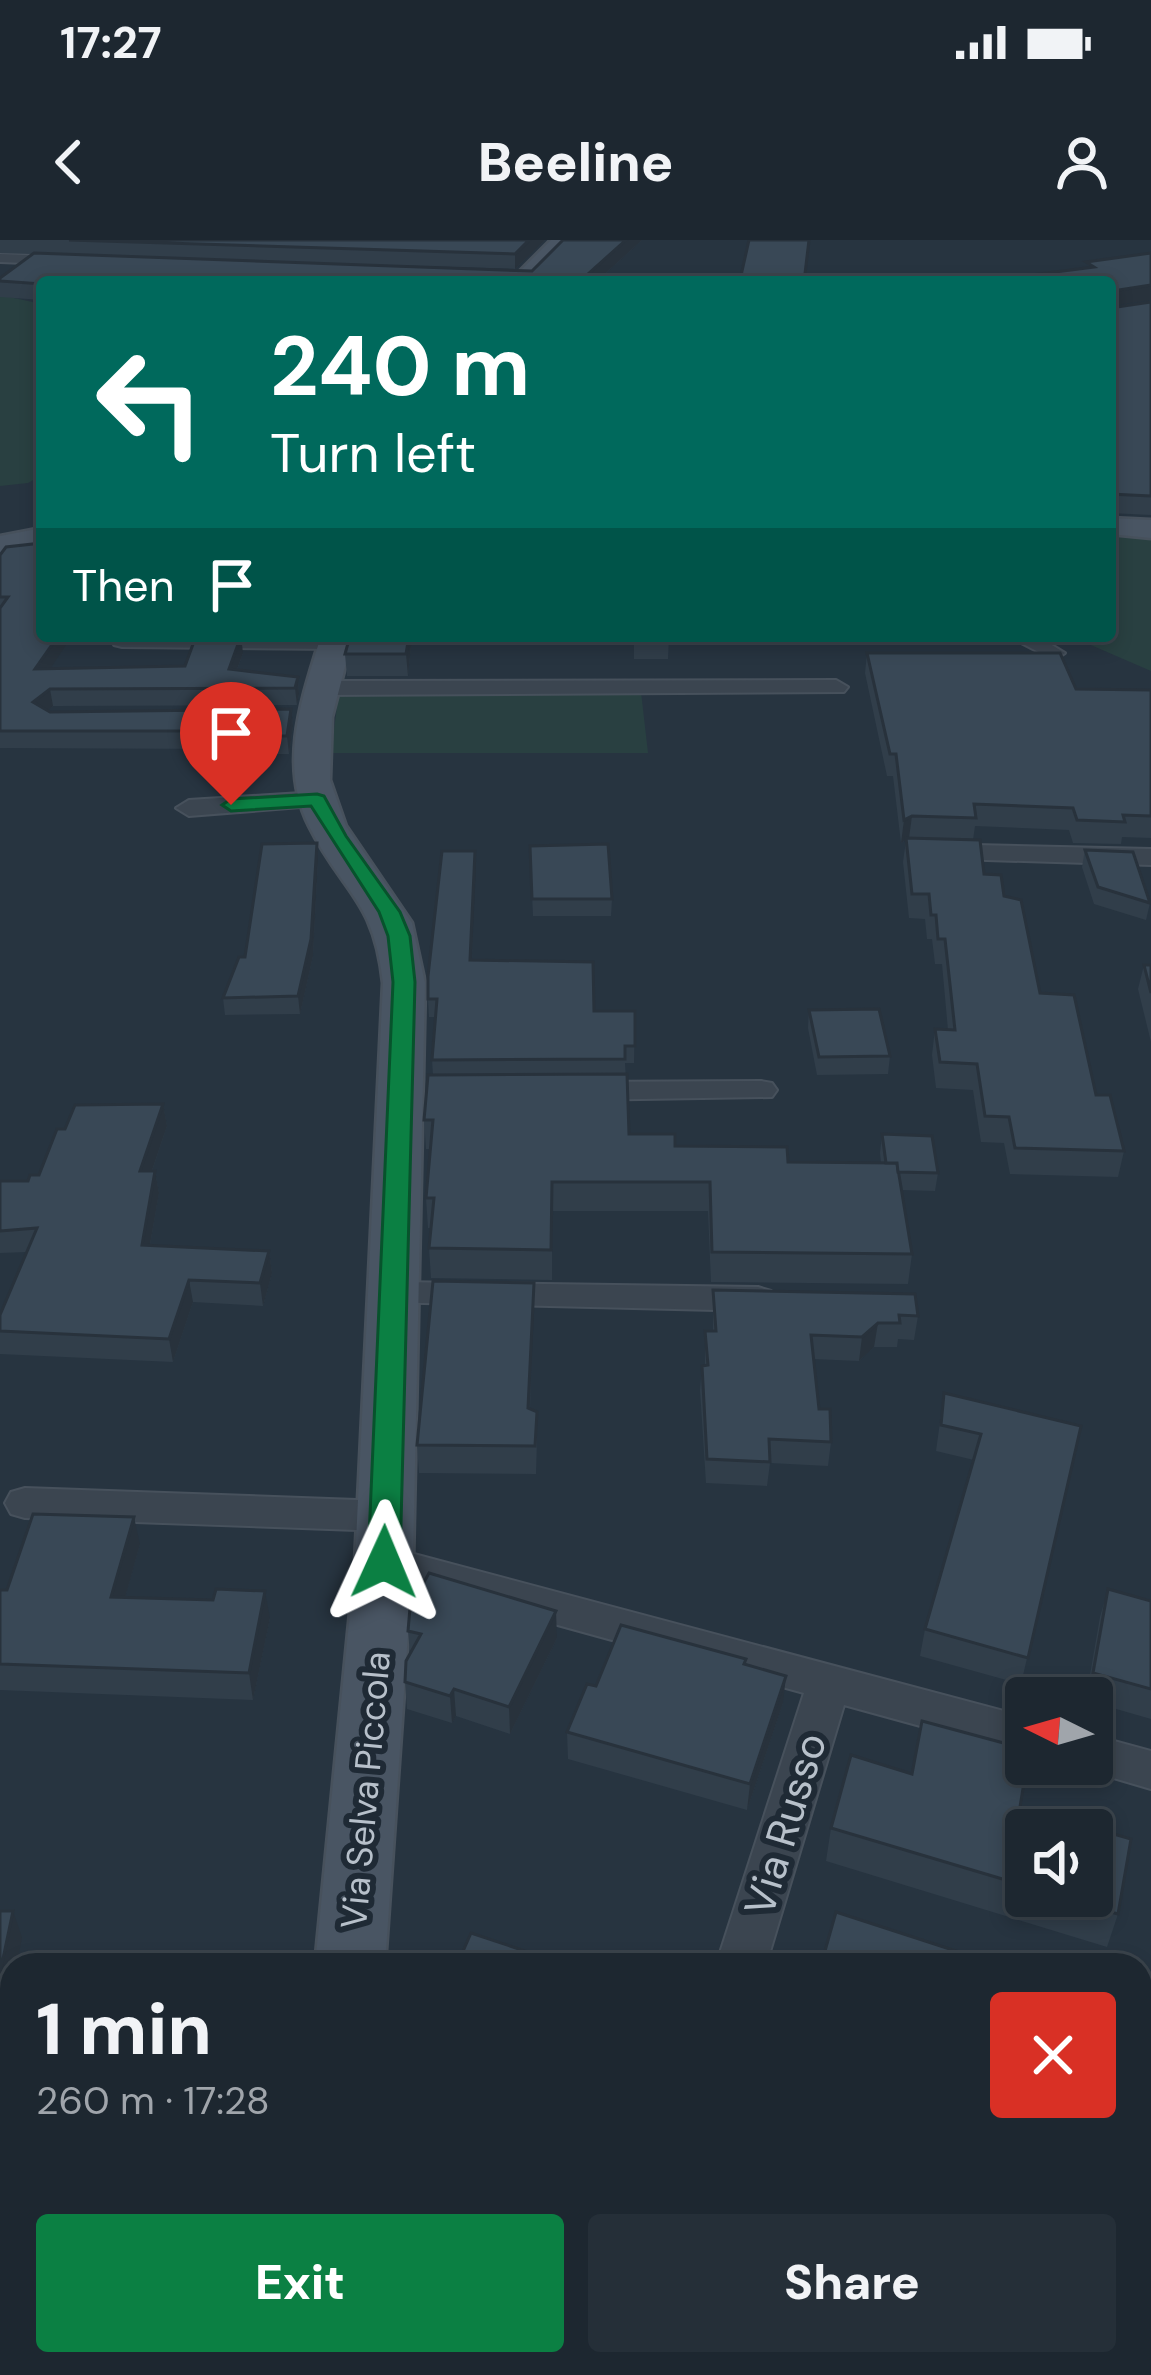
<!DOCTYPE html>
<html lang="en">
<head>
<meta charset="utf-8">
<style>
  :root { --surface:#1d2730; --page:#252f38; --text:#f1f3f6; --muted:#a0a5ab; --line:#3b444c; --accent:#0b8043 }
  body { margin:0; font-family:"DM Sans",sans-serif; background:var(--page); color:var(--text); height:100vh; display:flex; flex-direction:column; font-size:45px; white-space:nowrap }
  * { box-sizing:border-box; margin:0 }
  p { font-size:39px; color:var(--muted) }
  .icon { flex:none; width:66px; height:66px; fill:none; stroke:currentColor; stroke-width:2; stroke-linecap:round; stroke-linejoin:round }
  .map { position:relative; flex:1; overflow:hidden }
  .side { position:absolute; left:0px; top:1713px; width:1152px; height:423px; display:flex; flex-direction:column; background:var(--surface); border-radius:36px 36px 0 0; box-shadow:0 6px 18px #0003,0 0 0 3px var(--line) }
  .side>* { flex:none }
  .banner { position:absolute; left:36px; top:36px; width:1080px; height:366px; border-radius:12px; box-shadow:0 6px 18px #0003,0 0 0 3px var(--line); background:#00695c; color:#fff; overflow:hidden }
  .needle { width:78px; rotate:275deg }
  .controls { position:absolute; left:1005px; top:1437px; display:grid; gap:24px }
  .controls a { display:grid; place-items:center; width:108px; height:108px; border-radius:12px; background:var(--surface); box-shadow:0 6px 18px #0003,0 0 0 3px var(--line); font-size:60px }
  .pin { position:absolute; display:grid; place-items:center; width:102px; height:102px; color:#fff; margin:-123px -51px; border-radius:50% 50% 50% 0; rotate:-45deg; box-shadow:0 0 12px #0007 }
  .pin .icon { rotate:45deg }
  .me { position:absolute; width:132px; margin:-66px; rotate:1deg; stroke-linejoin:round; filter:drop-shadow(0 0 9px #0008) }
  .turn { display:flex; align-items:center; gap:42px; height:252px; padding:0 36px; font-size:54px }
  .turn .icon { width:156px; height:156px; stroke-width:2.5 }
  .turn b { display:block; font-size:84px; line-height:102px }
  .then { display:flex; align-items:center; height:114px; padding:0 36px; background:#0003; gap:24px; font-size:45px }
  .round { display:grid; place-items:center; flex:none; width:126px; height:126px; border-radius:12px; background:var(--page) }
  .summary { display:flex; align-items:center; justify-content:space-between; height:204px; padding:0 36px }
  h1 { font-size:72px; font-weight:800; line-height:90px }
  .primary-button { display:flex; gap:24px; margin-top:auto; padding:24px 36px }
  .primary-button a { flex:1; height:138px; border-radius:12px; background:var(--accent); color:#fff; font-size:48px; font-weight:800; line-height:138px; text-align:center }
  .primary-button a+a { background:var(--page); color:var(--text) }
  .status { display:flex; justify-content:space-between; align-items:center; height:84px; padding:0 60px; background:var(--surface); direction:ltr }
  .status svg { height:33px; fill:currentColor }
  header { display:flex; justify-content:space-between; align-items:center; height:156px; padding:0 36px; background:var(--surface); font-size:54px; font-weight:800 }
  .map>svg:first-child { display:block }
  .green { fill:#294041 }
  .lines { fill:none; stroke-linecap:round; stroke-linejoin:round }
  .street-casing { stroke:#47515c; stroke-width:4 }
  .secondary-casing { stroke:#47515c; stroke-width:5 }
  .street { fill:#3b4550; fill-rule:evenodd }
  .secondary { fill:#495563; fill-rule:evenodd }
  .wall { fill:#313e4a; fill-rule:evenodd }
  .shaded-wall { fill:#28323c }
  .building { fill:#394856; stroke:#28323c; stroke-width:3 }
  .route { fill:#0b8043; stroke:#07532c; stroke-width:3 }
  .labels { text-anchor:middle; stroke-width:12; stroke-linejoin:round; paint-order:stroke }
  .street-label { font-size:36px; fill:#b7c0ca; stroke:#1f2a35 }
  .near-street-label { font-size:42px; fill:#b7c0ca; stroke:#1f2a35 }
</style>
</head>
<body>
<div class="status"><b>17:27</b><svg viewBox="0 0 49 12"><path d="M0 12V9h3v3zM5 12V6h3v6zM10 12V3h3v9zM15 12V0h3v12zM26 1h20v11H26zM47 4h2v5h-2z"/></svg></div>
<header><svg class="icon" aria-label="back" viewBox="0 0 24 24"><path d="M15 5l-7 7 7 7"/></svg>Beeline<svg class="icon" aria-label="person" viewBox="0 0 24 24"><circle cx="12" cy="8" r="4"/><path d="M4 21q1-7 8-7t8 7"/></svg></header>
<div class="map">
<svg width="1151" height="2135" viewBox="0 0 1151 2135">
  <rect width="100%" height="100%" fill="#273440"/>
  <g class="green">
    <polygon points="0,55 42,64 42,235 28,243 0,246"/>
    <polygon points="1110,294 1151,297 1151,431 1070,396 1110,396"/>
    <polygon points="339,451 641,452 648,513 331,513"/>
  </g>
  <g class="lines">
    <g class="street-casing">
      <g id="street">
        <polygon points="0,14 74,17 81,21 74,25 0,22"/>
        <polygon points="113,396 338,396 346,402 335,409 122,407 114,405"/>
        <polygon points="1008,396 1037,396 1065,413 1054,420"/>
        <polygon points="836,440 848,447 844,452 323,455 311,448 323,441"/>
        <polygon points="317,552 330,560 326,565 189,576 176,568 189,560"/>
        <polygon points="933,604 1151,609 1151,625 924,618 920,612 924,606"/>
        <polygon points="761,841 772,843 777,850 772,857 579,860 563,851 579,842"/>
        <polygon points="393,1042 758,1047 771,1051 776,1059 771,1067 758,1071 380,1062 375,1054 380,1046"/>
        <polygon points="25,1248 384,1261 398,1265 404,1276 398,1287 384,1291 25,1278 11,1274 5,1263 11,1252"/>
        <polygon points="384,1306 1026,1477 1026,1515 844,1465 766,1725 716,1725 804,1453 369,1333 363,1322 369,1311"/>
        <polygon points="1092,1495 1151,1511 1151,1549 1076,1527 1074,1524 1092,1524"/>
        <rect x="0" y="1836" width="12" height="50"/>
        <rect x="0" y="2060" width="12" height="56"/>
        <polygon points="587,2124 645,2124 642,2135 584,2135"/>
      </g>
    </g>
    <g class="secondary-casing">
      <g id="secondary">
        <polygon points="551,0 572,0 532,42 509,42"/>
        <polygon points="1110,278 1151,280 1151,298 1110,294"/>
        <polygon points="42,288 42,306 0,314 0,296"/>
        <path d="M321 396H353L332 477 330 540 346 586 412 683 425 743 413 1322 385 1725H315L355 1322 383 743C374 658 342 653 309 586 278 524 302 458 321 396Z"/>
        <polygon points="274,2124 356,2124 355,2135 273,2135"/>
      </g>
    </g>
    <use href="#street" class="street"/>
    <use href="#secondary" class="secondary"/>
  </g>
  <g class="wall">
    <polygon points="0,0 545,0 515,29 259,21 532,31 642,0 596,42 42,42 42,60 0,57 0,38 33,14 0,13"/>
    <polygon points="1151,62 1151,275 1110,273 1110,68"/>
    <polygon points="0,315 50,429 185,426 243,413 237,430 298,437 299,454 297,465 53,466 47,471 291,469 293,486 289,514 225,514 224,509 0,508"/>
    <polygon points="412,396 408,436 347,436 345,414"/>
    <polygon points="634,396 669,396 668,419 634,419"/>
    <polygon points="867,413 1076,449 1151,450 1151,598 1122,597 1121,604 1073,603 1069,590 975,586 973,600 984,634 1004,656 1040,753 1096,855 1124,911 1118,937 1010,934 1004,903 981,902 973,850 936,848 932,815 935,789 948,790 942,724 935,724 932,699 927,699 925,679 909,678 903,622 906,600 901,603 893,536 887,536 865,433"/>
    <polygon points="317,603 318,620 313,716 300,774 225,775 223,758"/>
    <polygon points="530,606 612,659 611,676 533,676"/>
    <polygon points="1085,610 1150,663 1146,680 1094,664 1082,627"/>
    <polygon points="475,611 472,720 594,771 635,771 634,823 625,823 629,894 675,906 788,922 881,923 880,913 882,894 938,933 935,951 901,950 912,1014 908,1044 711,1042 708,971 552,971 552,1040 431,1038 429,1008 431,988 428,988 426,958 430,909 426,909 424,880 433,835 432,820 436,777 429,777 428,759"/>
    <polygon points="1144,725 1151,725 1151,802 1138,749"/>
    <polygon points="809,770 890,816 888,834 817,835 808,788"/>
    <polygon points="163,864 167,886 152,931 155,931 159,953 150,1005 269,1011 272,1033 263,1066 193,1062 173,1122 0,1114 0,1075 27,1012 0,1013 0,941 28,941 39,935 65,889"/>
    <polygon points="534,1043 530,1169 537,1199 536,1234 419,1233 417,1205"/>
    <polygon points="713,1050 918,1076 914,1100 898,1099 897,1107 874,1107 859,1121 813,1119 819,1169 831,1202 828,1226 770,1223 767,1246 706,1243 700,1150 702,1126 705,1125 705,1091 713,1091"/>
    <polygon points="944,1153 1081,1186 1021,1444 920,1416 925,1389 974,1220 936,1211"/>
    <polygon points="140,1304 125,1357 270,1378 253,1460 0,1450 0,1350 7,1350"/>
    <polygon points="1108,1349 1151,1361 1151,1479 1092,1462 1092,1458 1086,1458 1100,1377"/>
    <polygon points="408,1391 557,1398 510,1494 456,1476 452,1483 407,1469 405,1442 410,1414"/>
    <polygon points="746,1419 745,1424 783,1463 747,1570 568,1519 567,1492"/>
    <path d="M1020 1567 1118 1674 1107 1707 826 1621 831 1588ZM1026 1590 1092 1656H1026Z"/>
    <polygon points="1151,1816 1151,1961 1140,1957 1140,1818 1150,1822"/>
    <polygon points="12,1874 12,2037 0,2037 0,1891 5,1891"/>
    <polygon points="1045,2124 1140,2124 1151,2135 1043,2135"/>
  </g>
  <g class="shaded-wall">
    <polygon points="529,0 545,0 515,29 515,14"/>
    <polygon points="626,0 642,0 596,42 579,42"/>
    <polygon points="1151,45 1151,60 1110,66 1112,51"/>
    <polygon points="58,396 72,396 39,446 35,429"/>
    <polygon points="241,396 243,413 231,446 229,429"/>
    <polygon points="409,396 412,396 408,436 406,414"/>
    <polygon points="298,437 299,454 297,465 295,448"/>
    <polygon points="50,449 53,466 37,480 33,462"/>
    <polygon points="291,469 293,486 289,514 287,496"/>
    <polygon points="912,576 909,598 901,603 904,580"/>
    <polygon points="317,603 318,620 313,716 300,774 298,756"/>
    <polygon points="475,611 476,627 471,737 470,720"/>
    <polygon points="163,864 167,886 144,954 140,931"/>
    <polygon points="155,931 159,953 146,1027 142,1005"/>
    <polygon points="269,1011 272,1033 263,1066 260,1043"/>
    <polygon points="189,1040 193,1062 173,1122 169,1099"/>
    <polygon points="534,1043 534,1070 528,1195 528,1168"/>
    <polygon points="878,1083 874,1107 859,1121 862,1097"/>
    <polygon points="134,1277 140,1304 118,1383 111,1357"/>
    <polygon points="265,1351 270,1378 253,1460 249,1433"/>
    <polygon points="556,1371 557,1398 510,1494 509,1467"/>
    <polygon points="786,1436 783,1463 747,1570 750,1544"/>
    <polygon points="454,1449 456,1476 452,1483 450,1456"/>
    <polygon points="13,1671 22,1697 17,1725 12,1725 12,1748 0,1808 0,1733"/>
    <polygon points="264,2124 270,2124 269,2135 263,2135"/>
    <polygon points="533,2124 543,2124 539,2135 534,2135"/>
  </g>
  <g class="building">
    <polygon points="69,0 529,0 515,14"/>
    <polygon points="563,0 626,0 579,42 42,42 42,44 0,41 0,38 34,13 532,31"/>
    <polygon points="749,0 809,0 804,42 678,42 679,38 740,40"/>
    <polygon points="1151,13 1151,45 1112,51 1110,67 1110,42 978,42 1094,27 1086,22"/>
    <polygon points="1151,62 1151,256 1110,254 1110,68"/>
    <polygon points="42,303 42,396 58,396 35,429 185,426 196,396 241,396 229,429 298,437 295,448 50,449 33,462 50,472 291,469 287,496 222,496 224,491 0,491 0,368 8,357 0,357 0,315 6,307"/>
    <polygon points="350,396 409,396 406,414 345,414"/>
    <polygon points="635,396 669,396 669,399 635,398"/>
    <polygon points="867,413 1060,413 1076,449 1151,450 1151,576 1123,575 1125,582 1077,580 1073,568 974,564 976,578 912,576 904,580 896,514 890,514"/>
    <polygon points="906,598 980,600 984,634 1001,635 1004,656 1021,660 1040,753 1074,755 1096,855 1110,855 1124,911 1015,908 1009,877 985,876 977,824 940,822 935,789 955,790 945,699 938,699 936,675 931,675 929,654 912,654"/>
    <polygon points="317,603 311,699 298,756 223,758 239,717 245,717 262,604"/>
    <polygon points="608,604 612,659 532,659 530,606"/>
    <polygon points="1085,610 1133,612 1150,663 1098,647"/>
    <polygon points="442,611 475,611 470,720 593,722 594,771 635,771 635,806 625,806 625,819 432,820 437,759 428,759 428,736"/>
    <polygon points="1144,725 1151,725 1151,753"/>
    <polygon points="879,769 890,816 819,817 809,770"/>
    <polygon points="627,834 629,894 675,894 675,906 787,907 788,922 897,923 912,1014 712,1012 710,942 552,942 551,1010 429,1008 434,958 426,958 433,880 424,880 428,835"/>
    <polygon points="163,864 140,931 155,931 142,1005 269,1011 260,1043 189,1040 169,1099 0,1091 0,1075 37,988 0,991 0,941 28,941 30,935 39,935 57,889 65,889 75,865"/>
    <polygon points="882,894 932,896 938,933 898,932 897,923 886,923"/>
    <polygon points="433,1041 534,1043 528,1168 537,1172 535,1206 417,1205"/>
    <polygon points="713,1050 915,1054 918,1076 899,1075 900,1083 878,1083 862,1097 811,1095 819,1169 830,1169 831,1202 769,1199 770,1222 707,1219 702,1126 708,1125 705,1091 716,1091"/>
    <polygon points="944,1153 1081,1186 1028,1418 925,1389 981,1194 941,1185"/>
    <polygon points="33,1274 134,1277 111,1357 213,1360 216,1349 265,1351 249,1433 0,1424 0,1350 7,1350"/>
    <polygon points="429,1333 556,1371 509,1467 454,1449 450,1456 405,1442 406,1421 421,1394 408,1391 410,1368"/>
    <polygon points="1108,1349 1151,1361 1151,1449 1093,1433"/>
    <polygon points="621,1385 746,1419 744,1424 786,1436 750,1544 567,1492 587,1444 596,1446"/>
    <polygon points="922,1481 1026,1509 1027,1524 1020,1567 1131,1599 1118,1674 1058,1656 1092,1656 1092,1590 1026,1590 1026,1646 831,1588 851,1515 912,1534"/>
    <polygon points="0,1671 13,1671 0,1733"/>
    <polygon points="836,1672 999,1725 821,1725"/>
    <polygon points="471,1693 567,1725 457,1725"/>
    <polygon points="1140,1818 1151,1823 1151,1933 1140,1929"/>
    <polygon points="7,1874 12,1874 12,2013 0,2014 0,1891 5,1891"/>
    <polygon points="1140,2019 1151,2023 1151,2135 1050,2135 1052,2124 1140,2124"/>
    <polygon points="191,2124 264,2124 263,2135 189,2135"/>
    <polygon points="348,2124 533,2124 534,2135 347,2135"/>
  </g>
  <polygon class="route" points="317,554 324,556 346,596 400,672 410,696 415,742 400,1322 395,1330 373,1330 368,1322 393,742 388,696 379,672 311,566 231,571 222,565 231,559"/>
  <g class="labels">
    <g class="street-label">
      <text transform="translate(365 1550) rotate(-85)" y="13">Via Selva Piccola</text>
    </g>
    <g class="near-street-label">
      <text transform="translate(785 1584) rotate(-73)" y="15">Via Russo</text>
    </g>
  </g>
</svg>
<div class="controls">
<a><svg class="needle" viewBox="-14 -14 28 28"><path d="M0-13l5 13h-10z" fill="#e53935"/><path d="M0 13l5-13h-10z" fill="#a0a5ab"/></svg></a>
<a><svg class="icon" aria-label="sound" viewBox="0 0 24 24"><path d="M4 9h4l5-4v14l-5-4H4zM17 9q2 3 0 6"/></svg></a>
</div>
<div class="pin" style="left:231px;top:565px;background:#d93025"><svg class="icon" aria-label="arrive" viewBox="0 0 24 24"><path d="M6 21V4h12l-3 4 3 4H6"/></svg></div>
<svg class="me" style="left:384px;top:1322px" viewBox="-20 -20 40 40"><path d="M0-17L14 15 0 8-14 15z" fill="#0b8043" stroke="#fff" stroke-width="4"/></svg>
<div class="banner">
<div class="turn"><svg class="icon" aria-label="left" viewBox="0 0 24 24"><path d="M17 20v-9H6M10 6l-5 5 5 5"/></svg><div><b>240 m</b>Turn left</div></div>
<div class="then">Then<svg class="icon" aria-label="arrive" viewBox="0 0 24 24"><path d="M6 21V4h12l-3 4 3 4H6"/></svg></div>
</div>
<section class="side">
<div class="summary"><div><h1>1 min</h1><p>260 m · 17:28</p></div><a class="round" style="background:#d93025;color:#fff"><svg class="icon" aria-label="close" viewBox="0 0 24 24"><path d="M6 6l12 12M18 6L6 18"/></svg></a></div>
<div class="primary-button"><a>Exit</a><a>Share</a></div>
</section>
</div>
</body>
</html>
